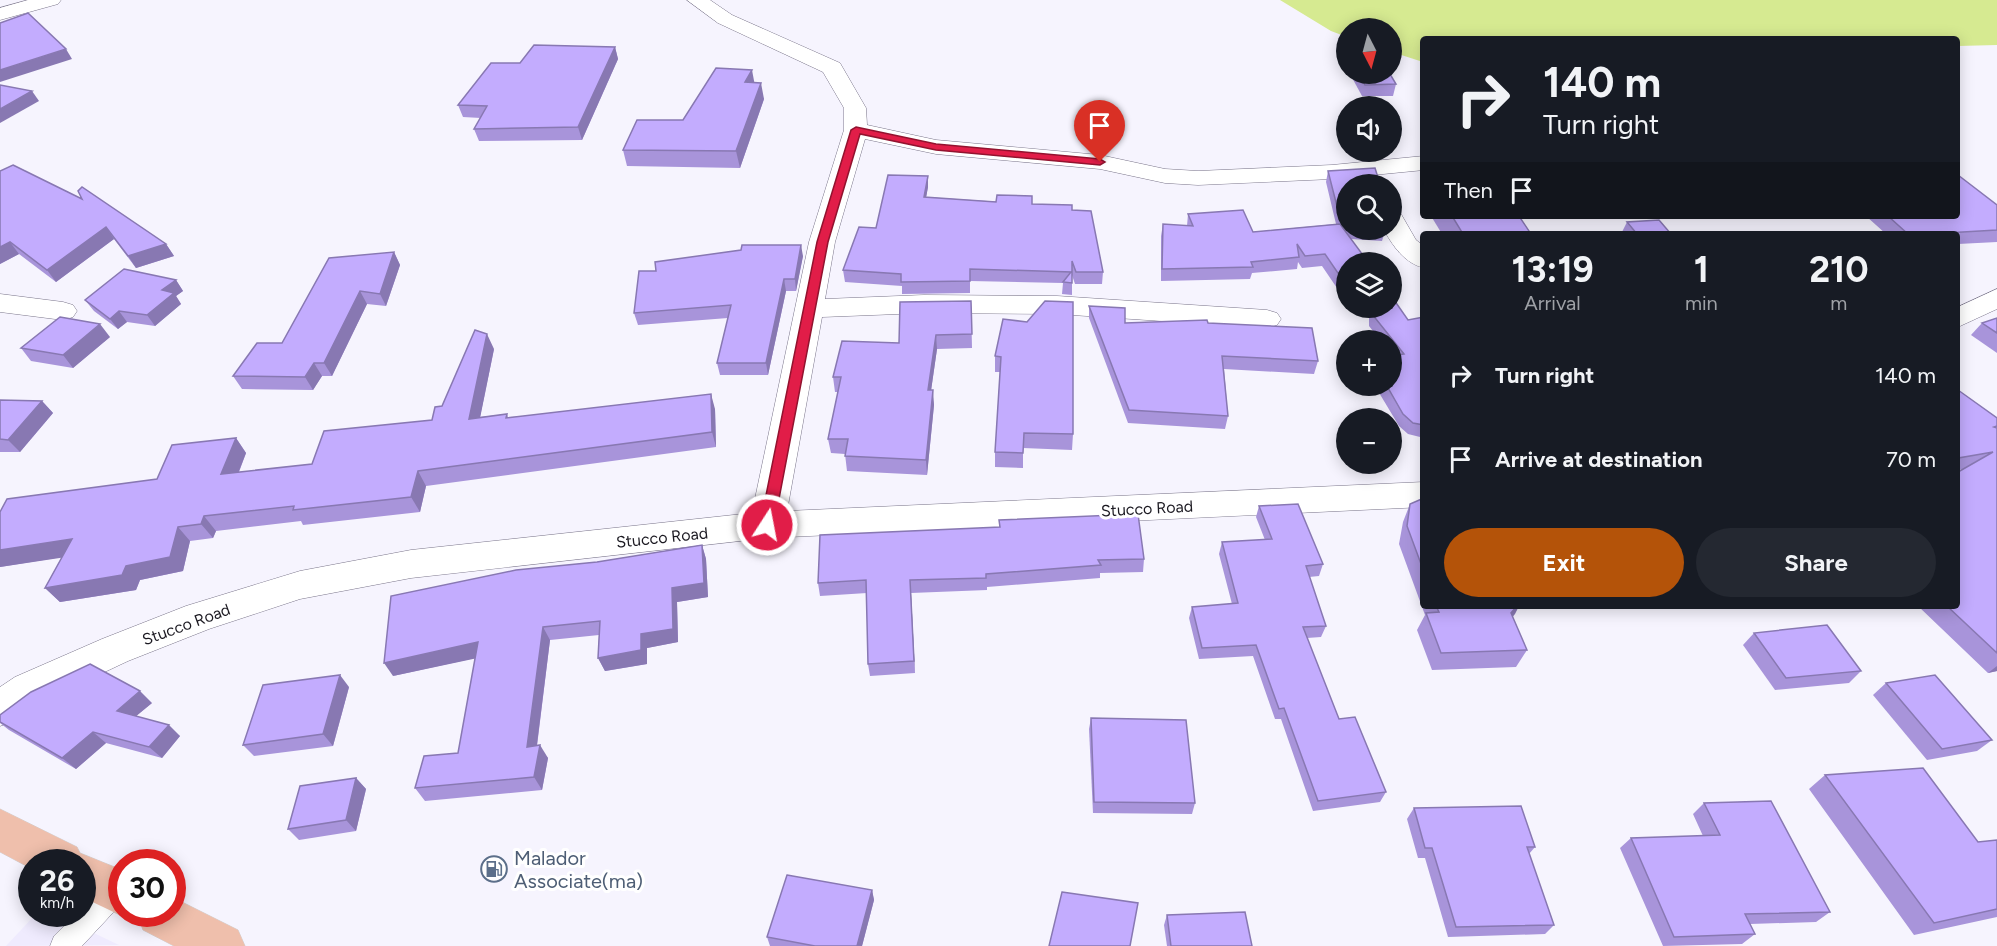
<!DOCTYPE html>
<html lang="en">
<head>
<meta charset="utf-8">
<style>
  :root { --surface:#171b24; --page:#242831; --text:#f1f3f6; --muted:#9ea1a6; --accent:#b45309 }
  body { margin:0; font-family:Figtree,sans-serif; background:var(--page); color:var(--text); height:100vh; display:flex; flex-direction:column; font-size:22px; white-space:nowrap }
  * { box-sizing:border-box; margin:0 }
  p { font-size:20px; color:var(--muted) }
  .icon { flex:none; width:33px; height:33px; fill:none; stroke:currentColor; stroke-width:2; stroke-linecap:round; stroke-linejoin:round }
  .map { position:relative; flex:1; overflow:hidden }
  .drawer { position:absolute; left:1420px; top:231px; width:540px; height:378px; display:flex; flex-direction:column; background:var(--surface); border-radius:6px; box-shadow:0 3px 15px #0003 }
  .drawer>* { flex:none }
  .hud { position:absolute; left:1420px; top:36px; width:540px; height:183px; border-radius:6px; box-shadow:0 3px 15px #0003; background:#171b24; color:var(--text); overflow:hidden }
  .needle { width:39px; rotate:174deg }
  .tools { position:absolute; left:1336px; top:18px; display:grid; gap:12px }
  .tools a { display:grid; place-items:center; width:66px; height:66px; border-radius:50%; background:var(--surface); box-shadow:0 3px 15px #0003; font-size:30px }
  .speed { position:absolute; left:18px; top:849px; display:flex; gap:12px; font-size:30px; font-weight:700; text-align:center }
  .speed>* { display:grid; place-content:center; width:78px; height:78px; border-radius:50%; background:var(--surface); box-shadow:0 3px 15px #0003; line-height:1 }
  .speed small { font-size:15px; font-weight:400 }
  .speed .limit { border:9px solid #d22; background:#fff; color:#111 }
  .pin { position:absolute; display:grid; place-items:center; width:51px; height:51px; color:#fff; margin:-62px -26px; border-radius:50% 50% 50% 0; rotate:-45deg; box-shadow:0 0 6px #0007 }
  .pin .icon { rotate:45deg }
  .me { position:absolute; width:66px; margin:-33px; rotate:11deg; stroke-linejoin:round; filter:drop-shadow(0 0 4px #0008) }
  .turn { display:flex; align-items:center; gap:21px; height:126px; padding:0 24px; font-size:27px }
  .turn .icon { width:78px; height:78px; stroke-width:2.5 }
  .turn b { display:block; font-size:42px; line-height:51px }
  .then { display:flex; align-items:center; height:57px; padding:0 24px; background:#0003; gap:12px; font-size:22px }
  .eta { display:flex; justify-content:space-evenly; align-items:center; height:102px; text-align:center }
  .eta b { font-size:36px; font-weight:700; line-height:42px }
  .action { display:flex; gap:12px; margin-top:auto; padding:12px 24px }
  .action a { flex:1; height:69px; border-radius:36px; background:var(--accent); color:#fff; font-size:24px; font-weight:700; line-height:69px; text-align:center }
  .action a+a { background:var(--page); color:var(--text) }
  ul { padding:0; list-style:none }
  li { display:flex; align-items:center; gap:18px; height:84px; padding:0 24px }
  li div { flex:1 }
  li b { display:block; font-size:22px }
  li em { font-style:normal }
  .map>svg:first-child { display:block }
  .built { fill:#efebfe }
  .green { fill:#d6ea91 }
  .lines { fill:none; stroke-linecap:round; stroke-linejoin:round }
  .lane-casing { stroke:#7a758a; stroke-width:1 }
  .street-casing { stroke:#7a758a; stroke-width:1 }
  .primary-casing { stroke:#d1d1d3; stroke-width:1 }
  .lane { fill:#fff; fill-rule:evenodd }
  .street { fill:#fff; fill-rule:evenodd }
  .primary { fill:#efbfac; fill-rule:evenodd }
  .wall { fill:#a894da }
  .shaded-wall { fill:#8878b2 }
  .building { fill:#c3acfe; stroke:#8878b2; stroke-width:1.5 }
  .route { fill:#e11d48; stroke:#92132f; stroke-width:1.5 }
  .labels { text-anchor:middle; stroke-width:6; stroke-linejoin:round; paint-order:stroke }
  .street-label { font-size:16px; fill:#1b1921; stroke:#fff }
  .near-service-label { font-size:20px; fill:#4e5e75; stroke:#fff; text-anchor:start }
</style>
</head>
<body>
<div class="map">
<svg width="1997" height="946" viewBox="0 0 1997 946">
  <rect width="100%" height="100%" fill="#f6f4fe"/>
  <polygon class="built" points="36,914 54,914 119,945 6,946"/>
  <polygon class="green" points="1280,0 1997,0 1997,45 1958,46 1958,39 1424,39 1423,62 1392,52 1392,28 1347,28 1347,37 1331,31"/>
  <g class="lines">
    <g class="lane-casing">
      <polygon id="lane" points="115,878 122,881 122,903 82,946 50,946 54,936 76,914 82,914 82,906 106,882"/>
    </g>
    <g class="street-casing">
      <g id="street">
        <polygon points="28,0 61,0 58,4 0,20 0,8"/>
        <polygon points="687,0 710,0 732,15 840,63 866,108 867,125 936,140 1100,155 1165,169 1198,171 1332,165 1424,156 1424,170 1332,179 1198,185 1165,183 1100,169 936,154 865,139 835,242 825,299 924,295 1057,296 1267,310 1277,313 1281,319 1277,325 1267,328 1057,314 924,313 822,317 787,511 1424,482 1424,507 767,538 411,578 300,599 209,629 128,661 43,701 14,721 0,726 0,687 15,677 102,639 186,606 300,571 411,550 752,513 809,242 844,130 844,108 823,72 718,23"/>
        <path d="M1392 212 1401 214 1416 240 1424 246V268C1404 263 1393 246 1384 230H1392Z"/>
        <polygon points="1997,289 1997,309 1958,327 1958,307"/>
        <polygon points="0,294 63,302 73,305 77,311 73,317 63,320 0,312"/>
      </g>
    </g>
    <g class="primary-casing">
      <g id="primary">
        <polygon points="0,809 77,847 80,853 122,870 122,914 128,914 122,916 82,897 82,862 32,862 32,869 0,852"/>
        <polygon points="172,897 238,930 245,946 174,946 143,930 137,914 172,914"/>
      </g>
    </g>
    <use href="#lane" class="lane"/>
    <use href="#street" class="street"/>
    <use href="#primary" class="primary"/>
  </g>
  <g class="wall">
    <polygon points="615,47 618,59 582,140 479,141 474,129 481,118 463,117 458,105 520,63"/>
    <polygon points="1350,74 1390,74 1396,84 1393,96 1362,96"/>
    <polygon points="754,82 764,99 740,168 627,166 623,150 683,120"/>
    <polygon points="0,171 166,244 174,256 136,268 114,239 56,282 19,254 0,264"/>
    <polygon points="1328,171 1347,184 1347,230 1385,230 1385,231 1382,241 1351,239 1347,262 1347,291 1339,291 1322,266 1302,268 1298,262 1297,269 1252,273 1250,279 1161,281 1161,236 1163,224 1187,226 1188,214 1253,232 1336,224 1326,182"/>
    <polygon points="928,176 928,187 926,197 1032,204 1072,210 1103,272 1102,284 1075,284 1072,275 1072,295 1062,294 1063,283 970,281 970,293 902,294 902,286 845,282 843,270 876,228"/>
    <polygon points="1997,205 1997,242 1958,244 1958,234 1886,234 1866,216 1958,216"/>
    <polygon points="1431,216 1519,216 1531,234 1442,234"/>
    <polygon points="1627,222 1671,234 1621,234"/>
    <polygon points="394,252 400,265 386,306 367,304 332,376 322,376 313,390 242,389 233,376 282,343"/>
    <polygon points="803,256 796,291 786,291 768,375 720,375 717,363 728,318 638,325 634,313 656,271"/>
    <polygon points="176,280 183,291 176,296 181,304 155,326 127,322 118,329 94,311 85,300"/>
    <polygon points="971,301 972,348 937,349 931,390 934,405 927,475 847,471 845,454 831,453 828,439 838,392 835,392 833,377 899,343"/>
    <polygon points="1089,306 1125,323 1208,323 1318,361 1314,374 1224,369 1228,416 1225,429 1128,423 1089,318"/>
    <polygon points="1369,308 1392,308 1408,320 1424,317 1424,438 1408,434 1399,426 1375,386 1392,386 1392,340 1380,340 1369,326"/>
    <polygon points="1997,318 1997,353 1971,335 1982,323"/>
    <polygon points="1003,319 1073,434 1072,450 1023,448 1023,468 995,467 995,452 1000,372 995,372 995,356"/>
    <polygon points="110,337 73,368 31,361 21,348"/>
    <polygon points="494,349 480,417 507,414 508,417 715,409 716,447 426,486 420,512 303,525 301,521 216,531 213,538 190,541 183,571 140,580 136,590 60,602 45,588 62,557 0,567 0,512 157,479 236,438 246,453 239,472 312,464 432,420 442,406"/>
    <polygon points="1958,390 1997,418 1997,671 1988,673 1918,606 1958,606 1964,469 1958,470"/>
    <polygon points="0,400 42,401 53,413 20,452 0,452"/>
    <polygon points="1424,498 1424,606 1519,606 1512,617 1527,650 1516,667 1432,670 1417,630 1425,615 1399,544 1403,522 1410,504"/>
    <polygon points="1259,506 1323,564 1319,576 1309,577 1326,626 1321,637 1307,638 1339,719 1386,792 1380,802 1313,811 1281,719 1275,719 1253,656 1199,659 1189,618 1192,607 1232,604 1219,554 1222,542 1265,540 1256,517"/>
    <polygon points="999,520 1144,559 1143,572 1100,573 1100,578 987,587 987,590 911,593 915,673 870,676 868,664 867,593 820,596 818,583 999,527"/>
    <polygon points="702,545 706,559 708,597 677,602 678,642 647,648 647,664 605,671 598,658 599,635 550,640 537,746 548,758 542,790 425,801 415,788 458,753 475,658 393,676 597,562"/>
    <polygon points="1754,633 1861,671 1849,683 1775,690 1743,645"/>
    <polygon points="1886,683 1992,740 1977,751 1927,760 1873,695"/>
    <polygon points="349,687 333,746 254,756 243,745"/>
    <polygon points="152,703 136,716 180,736 162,758 106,743 76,769 9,730 0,723 0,715"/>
    <polygon points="1091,718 1195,803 1192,814 1093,813 1089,729"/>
    <polygon points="1825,775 1978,842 1997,840 1997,917 1914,935 1809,789"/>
    <polygon points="356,778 366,789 356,831 299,840 288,829"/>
    <polygon points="1704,803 1830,912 1816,922 1750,924 1755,934 1742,944 1663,946 1620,848 1631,838 1703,836 1693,814"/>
    <polygon points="1414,808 1535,847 1529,854 1554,925 1545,934 1448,937 1425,858 1418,858 1407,819"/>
    <polygon points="872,890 874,900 862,946 770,946 767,937"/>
    <polygon points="1167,915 1252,946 1167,946 1164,925"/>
  </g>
  <g class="shaded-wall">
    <polygon points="615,47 618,59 582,140 578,127"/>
    <polygon points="66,49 72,59 0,82 0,70"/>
    <polygon points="752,70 755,86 745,82"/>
    <polygon points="761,83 764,99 740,168 736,151"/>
    <polygon points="32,91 39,101 0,123 0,109"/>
    <polygon points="928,176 928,187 924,209 924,197"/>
    <polygon points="106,227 114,239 56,282 47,270"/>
    <polygon points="10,242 19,254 0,264 0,247"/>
    <polygon points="166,244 174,256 136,268 128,256"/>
    <polygon points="801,245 803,256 796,291 795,279"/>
    <polygon points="394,252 400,265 386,306 380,294"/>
    <polygon points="784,279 786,291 768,375 766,363"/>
    <polygon points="176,280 183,291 176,296 181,304 155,326 147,315 162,290"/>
    <polygon points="360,291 367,304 332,376 324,363"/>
    <polygon points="119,311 127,322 118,329 110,319"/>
    <polygon points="100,324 110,337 73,368 63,355"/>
    <polygon points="487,334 494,349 477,433 469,419"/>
    <polygon points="936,335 937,349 929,405 928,390"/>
    <polygon points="314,363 322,376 313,390 305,377"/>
    <polygon points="933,390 934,405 927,475 926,460"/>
    <polygon points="711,394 715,409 716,447 712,432"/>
    <polygon points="42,401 53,413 20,452 8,440"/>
    <polygon points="236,438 246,453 232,489 221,474"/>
    <polygon points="418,471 426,486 420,512 411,497"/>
    <polygon points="204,516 216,531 213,538 201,524"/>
    <polygon points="178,527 190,541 183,571 140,580 136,590 60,602 45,588 126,566"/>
    <polygon points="72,539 86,554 0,567 0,550"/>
    <polygon points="702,545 706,559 708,597 677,602 678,642 647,648 647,664 605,671 598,658 641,634"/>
    <polygon points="910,580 911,593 915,673 914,661"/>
    <polygon points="1517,606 1519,606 1515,614 1501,631 1511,613"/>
    <polygon points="543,627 550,640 535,760 527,747"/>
    <polygon points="478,642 487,656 393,676 384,663"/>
    <polygon points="1997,666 1997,671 1988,673"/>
    <polygon points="340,675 349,687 333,746 323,734"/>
    <polygon points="140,691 152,703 129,722 117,711"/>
    <polygon points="169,725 180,736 162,758 149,747"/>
    <polygon points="93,732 106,743 76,769 62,758"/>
    <polygon points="540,745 548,758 542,790 534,777"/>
    <polygon points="356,778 366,789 356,831 346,820"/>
    <polygon points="872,890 874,900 862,946 857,946"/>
  </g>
  <g class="building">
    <polygon points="28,13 66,49 0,70 0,23"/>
    <polygon points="534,45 615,47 578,127 474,129 487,106 458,105 491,63 520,63"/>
    <polygon points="716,68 752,70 745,82 761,83 736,151 623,150 637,120 683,120"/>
    <polygon points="1359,74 1390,74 1396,84 1365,85"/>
    <polygon points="0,85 32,91 0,109"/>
    <polygon points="13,165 82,199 78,191 82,187 166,244 128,256 106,227 47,270 10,242 0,247 0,171"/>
    <polygon points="1375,168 1380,184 1347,184 1347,229 1344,229 1342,226 1328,171"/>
    <polygon points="888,175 928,176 924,197 996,202 997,195 1032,196 1032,204 1072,205 1072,210 1091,211 1103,272 1076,272 1072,261 1072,283 1063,282 1071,272 970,269 970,281 901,282 901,274 843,270 859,227 876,228"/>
    <polygon points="1958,175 1997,205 1997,230 1928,234 1908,234 1888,216 1958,216"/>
    <polygon points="1243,210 1253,232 1340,224 1368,262 1347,262 1347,279 1342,279 1325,254 1305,256 1297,244 1299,257 1251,262 1253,267 1162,269 1163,224 1193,226 1188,214"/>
    <polygon points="1452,216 1519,216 1531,234 1463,234"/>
    <polygon points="1659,220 1671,234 1637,234 1627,222"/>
    <polygon points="1362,230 1385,230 1385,231"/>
    <polygon points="742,245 801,245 795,279 784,279 766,363 717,363 731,305 634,313 639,271 656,271 655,262 741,250"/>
    <polygon points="394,252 380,294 360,291 324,363 314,363 305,377 233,376 257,343 282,343 329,258"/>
    <polygon points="124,269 176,280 162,290 174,293 147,315 119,311 110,319 85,300"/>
    <polygon points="1392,297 1408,320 1424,317 1424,425 1413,423 1403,414 1387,386 1392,386 1392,356 1404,354 1372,314 1373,308 1392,308"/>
    <polygon points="971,301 972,334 936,335 928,390 933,390 926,460 845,456 848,439 828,439 841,377 833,377 842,341 899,343 900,302"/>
    <polygon points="1045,301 1073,302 1073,434 1024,433 1023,453 995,452 1001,357 995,356 1003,319 1027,322"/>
    <polygon points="1089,306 1125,308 1125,323 1207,320 1208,323 1312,328 1318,361 1222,356 1228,416 1129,410"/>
    <polygon points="60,317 100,324 63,355 21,348"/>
    <polygon points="1997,318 1997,333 1982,323"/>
    <polygon points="475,330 487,334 469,419 507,414 506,418 711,394 712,432 418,471 411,497 293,510 294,506 204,516 201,524 178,527 170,557 126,566 122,575 45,588 72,539 0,550 0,512 7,499 157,479 172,445 236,438 221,474 312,464 324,431 432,420 435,407 442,406"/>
    <polygon points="1958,390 1997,418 1997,426 1994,427 1997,428 1997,653 1947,606 1958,606 1958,472 1993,452 1958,458"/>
    <polygon points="0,400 42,401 8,440 0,439"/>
    <polygon points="1424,498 1424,572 1407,526 1410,504"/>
    <polygon points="1298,504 1323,564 1306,566 1326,626 1303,627 1339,719 1355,717 1386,792 1318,801 1284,708 1279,709 1256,645 1202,648 1192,607 1238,603 1222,542 1272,539 1259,506"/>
    <polygon points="1138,514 1144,559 1098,560 1101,565 986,574 986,578 910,580 914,661 868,664 866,580 818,583 820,535 1000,527 999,520"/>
    <polygon points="702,545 704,583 672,588 673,629 641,634 641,650 598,658 600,621 543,627 527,747 540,745 534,777 415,788 424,756 458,753 478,642 384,663 391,596 516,570 597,562"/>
    <polygon points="1436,606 1517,606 1511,613 1527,650 1441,653 1426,613 1439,612"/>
    <polygon points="1827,625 1861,671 1786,678 1754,633"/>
    <polygon points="90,664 140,691 117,711 169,725 149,747 93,732 62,758 0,722 0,715 31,692"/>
    <polygon points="340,675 323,734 243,745 263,685"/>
    <polygon points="1935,675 1992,740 1942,749 1886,683"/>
    <polygon points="1091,718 1186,720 1195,803 1094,802"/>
    <polygon points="1923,768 1978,842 1997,840 1997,909 1934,923 1825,775"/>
    <polygon points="356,778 346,820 288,829 300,786"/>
    <polygon points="1771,801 1830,912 1745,914 1755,934 1674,937 1631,838 1720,835 1704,803"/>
    <polygon points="1521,806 1535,847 1527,847 1554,925 1456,927 1432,848 1425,848 1414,808"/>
    <polygon points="787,875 872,890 857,946 815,946 767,937"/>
    <polygon points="1062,892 1138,903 1130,946 1049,946"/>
    <polygon points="1245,912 1252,946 1171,946 1167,915"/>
  </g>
  <polygon class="route" points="856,127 936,144 1100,159 1105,162 1100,165 936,150 860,134 828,242 774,525 767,531 760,525 817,242 851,130"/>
  <defs>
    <g id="fuel-ring" transform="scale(1.35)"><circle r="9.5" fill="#fff" stroke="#5c6f8a" stroke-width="1.5"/><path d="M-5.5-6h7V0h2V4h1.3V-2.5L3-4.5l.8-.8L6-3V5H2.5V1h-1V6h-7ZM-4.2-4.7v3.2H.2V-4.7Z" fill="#5c6f8a"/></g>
  </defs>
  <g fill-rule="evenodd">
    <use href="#fuel-ring" x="494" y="869"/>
  </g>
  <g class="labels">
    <g class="street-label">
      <text transform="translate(1147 508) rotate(-3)" y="6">Stucco Road</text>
      <text transform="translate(662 537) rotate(-6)" y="6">Stucco Road</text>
      <text transform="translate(186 624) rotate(-20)" y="6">Stucco Road</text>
    </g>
    <g class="near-service-label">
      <text x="514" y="865">Malador<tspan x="514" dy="23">Associate(ma)</tspan></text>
    </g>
  </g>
</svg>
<div class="tools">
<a><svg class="needle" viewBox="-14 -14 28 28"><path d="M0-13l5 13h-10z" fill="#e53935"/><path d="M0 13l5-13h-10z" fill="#9ea1a6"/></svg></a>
<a><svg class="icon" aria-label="sound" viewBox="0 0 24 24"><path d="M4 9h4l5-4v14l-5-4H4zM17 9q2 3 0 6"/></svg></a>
<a><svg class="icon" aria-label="search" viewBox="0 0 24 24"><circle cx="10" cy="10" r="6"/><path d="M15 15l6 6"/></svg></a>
<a><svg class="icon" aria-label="layers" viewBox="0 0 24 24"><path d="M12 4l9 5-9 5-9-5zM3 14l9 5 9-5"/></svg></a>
<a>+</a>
<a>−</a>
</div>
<div class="speed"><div>26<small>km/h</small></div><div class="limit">30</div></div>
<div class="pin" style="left:1100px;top:162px;background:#d93025"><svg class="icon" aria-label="arrive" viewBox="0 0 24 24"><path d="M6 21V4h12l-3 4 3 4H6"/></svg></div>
<svg class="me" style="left:767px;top:525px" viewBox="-20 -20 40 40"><circle r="17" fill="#e11d48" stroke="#fff" stroke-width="3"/><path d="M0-11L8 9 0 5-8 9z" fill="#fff"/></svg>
<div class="hud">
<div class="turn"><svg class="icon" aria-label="right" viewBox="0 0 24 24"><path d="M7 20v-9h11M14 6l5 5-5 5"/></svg><div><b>140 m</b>Turn right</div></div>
<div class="then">Then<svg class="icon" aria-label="arrive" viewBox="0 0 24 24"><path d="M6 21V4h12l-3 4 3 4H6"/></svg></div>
</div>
<section class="drawer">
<div class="eta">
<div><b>13:19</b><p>Arrival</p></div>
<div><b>1</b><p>min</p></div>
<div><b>210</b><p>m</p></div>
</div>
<ul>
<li><svg class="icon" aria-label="right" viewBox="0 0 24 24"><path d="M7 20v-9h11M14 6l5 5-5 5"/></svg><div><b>Turn right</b></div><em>140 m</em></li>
<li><svg class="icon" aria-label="arrive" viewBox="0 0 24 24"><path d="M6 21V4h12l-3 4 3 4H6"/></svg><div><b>Arrive at destination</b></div><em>70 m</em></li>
</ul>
<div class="action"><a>Exit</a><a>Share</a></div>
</section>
</div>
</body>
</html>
